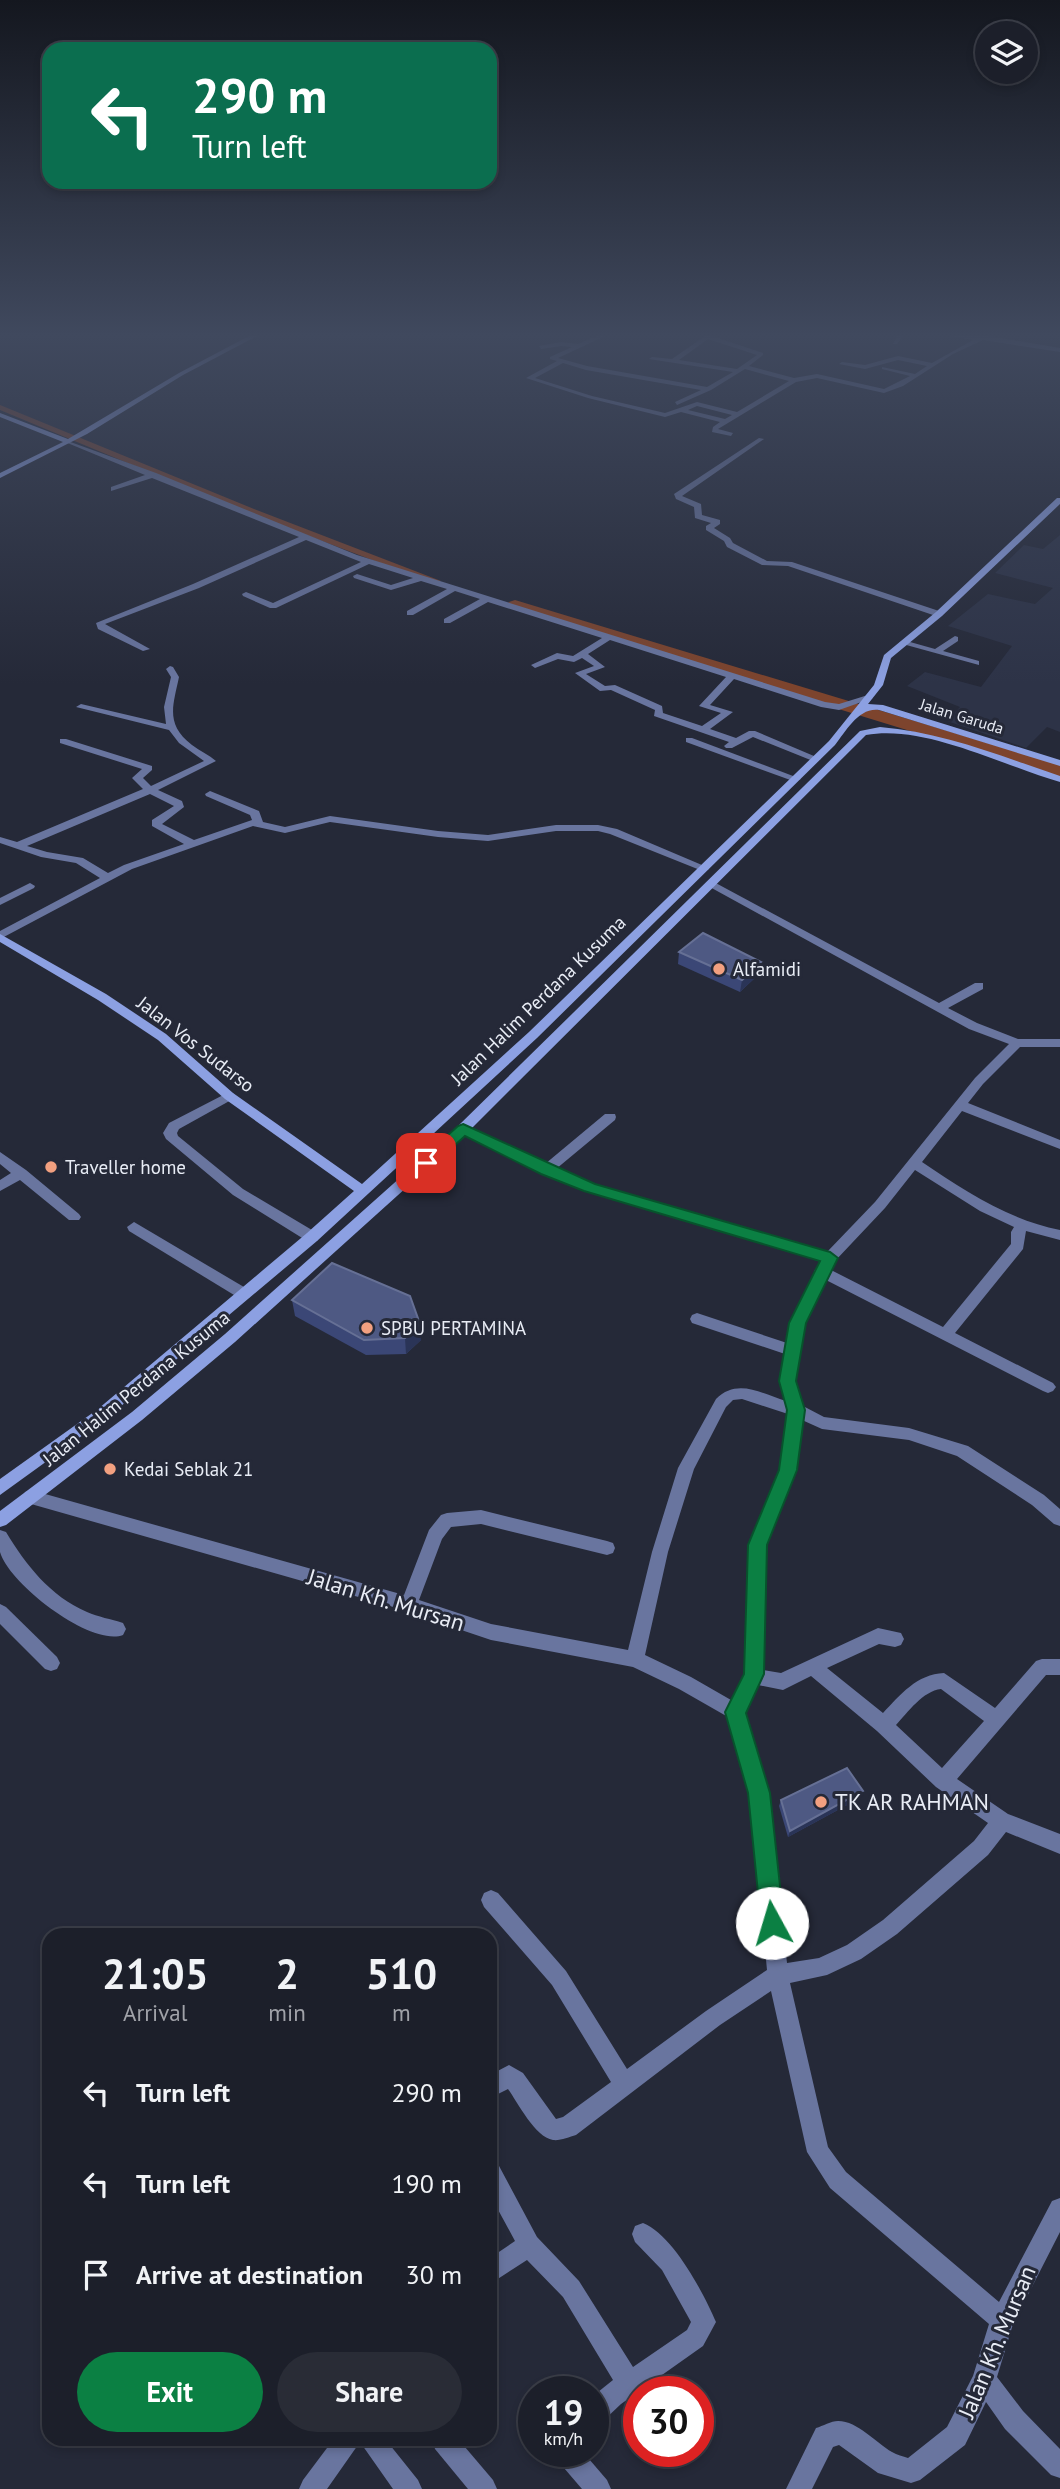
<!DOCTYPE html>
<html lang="en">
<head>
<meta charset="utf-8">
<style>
  :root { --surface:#1c1f2a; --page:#292c36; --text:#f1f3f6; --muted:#a0a2a8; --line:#3a3d47; --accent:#0b8043 }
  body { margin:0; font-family:"PT Sans",sans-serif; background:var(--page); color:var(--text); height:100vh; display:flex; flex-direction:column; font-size:26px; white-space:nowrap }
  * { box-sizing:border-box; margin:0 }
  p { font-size:23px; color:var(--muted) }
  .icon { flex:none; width:38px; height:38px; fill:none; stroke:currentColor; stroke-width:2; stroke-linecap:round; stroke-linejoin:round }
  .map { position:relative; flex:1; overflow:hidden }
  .side { position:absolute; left:42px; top:1928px; width:455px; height:518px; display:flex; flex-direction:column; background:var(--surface); border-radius:21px; box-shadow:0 4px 10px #0003,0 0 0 2px var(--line) }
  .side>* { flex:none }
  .hud { position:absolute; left:42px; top:42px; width:455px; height:147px; border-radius:21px; box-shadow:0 4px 10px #0003,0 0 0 2px var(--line); background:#0b6e4f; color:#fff; overflow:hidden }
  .fabs { position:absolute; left:975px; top:21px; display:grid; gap:14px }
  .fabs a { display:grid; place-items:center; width:63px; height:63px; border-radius:50%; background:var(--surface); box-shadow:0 4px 10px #0003,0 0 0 2px var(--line); font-size:35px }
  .speed { position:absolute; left:518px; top:2376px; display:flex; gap:14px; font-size:35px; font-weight:700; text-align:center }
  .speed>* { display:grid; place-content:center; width:91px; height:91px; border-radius:50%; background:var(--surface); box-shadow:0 4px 10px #0003,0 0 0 2px var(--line); line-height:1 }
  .speed small { font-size:18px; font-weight:400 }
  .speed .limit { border:10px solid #d22; background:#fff; color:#111 }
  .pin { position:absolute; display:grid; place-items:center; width:60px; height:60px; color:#fff; margin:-30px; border-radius:14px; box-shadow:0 4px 10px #0006 }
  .me { position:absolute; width:77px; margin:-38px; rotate:354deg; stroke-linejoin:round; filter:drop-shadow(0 0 5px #0008) }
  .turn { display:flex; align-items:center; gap:24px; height:147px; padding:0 35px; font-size:32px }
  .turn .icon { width:91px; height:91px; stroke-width:2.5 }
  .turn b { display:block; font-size:49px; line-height:60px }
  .eta { display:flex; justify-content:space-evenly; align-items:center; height:119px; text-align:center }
  .eta b { font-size:42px; font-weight:700; line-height:49px }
  .button { display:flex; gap:14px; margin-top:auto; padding:14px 35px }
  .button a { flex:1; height:80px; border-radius:42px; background:var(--accent); color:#fff; font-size:28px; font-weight:700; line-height:80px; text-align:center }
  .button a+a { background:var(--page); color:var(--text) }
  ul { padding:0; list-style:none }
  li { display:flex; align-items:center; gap:21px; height:91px; padding:0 35px }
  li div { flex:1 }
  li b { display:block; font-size:26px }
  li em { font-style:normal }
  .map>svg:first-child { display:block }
  .built { fill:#2d3347 }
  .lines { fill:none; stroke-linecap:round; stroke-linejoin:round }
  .canal { fill:#7d442d; fill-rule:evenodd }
  .river { fill:#7d442d; fill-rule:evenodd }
  .street { fill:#69759f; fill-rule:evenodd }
  .secondary { fill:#8ca0e2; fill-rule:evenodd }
  .wall { fill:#3b4776 }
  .shaded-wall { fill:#2a3457 }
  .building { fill:#4e5983; stroke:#667095; stroke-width:2 }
  .route { fill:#0b8043; stroke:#07532c; stroke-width:2 }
  .poi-dot { fill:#f2a080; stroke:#252938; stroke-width:2.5 }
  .labels { text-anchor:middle; stroke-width:6; stroke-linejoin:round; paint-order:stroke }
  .far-street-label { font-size:16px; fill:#e8ecf5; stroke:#252938 }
  .poi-label { font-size:19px; fill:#e8ecf5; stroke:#252938; text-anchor:start }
  .street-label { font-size:19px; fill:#e8ecf5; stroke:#252938 }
  .near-street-label { font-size:23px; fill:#e8ecf5; stroke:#252938 }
  .near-poi-label { font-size:23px; fill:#e8ecf5; stroke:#252938; text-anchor:start }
</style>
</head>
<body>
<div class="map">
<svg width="1060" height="2489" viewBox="0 0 1060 2489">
  <rect width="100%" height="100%" fill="#252938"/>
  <polygon class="built" points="1060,535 1060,732 1047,727 1026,748 947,721 960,707 907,686 925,672 981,687 1012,646 948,626 988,594 1035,604 1053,588 995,573 1024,545 1043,549"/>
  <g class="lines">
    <polygon class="canal" points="0,405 254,509 441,581 433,583 248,513 0,410"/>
    <polygon class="river" points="515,600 1060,765 1060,777 509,608 507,605 509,602"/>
    <g class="street">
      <path d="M597 336H605L558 358 587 366 707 387 733 372 649 359 652 357 672 359 705 336H712L763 353V355L749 366 794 378 817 374 884 389 910 376 882 369V367L915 374 927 366 898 360 865 369 839 364 842 362 865 365 898 356 932 363 973 340 950 336H989L1060 348V352L983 340 953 354 903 386 884 393 817 378 796 382 718 429 733 433 731 436 712 432 713 427 720 422 681 412 665 417 588 398 526 378 557 361 550 359V357L572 347 561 346 541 349 539 346 561 342 578 344ZM708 339 757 355 737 369 679 360ZM563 363 586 370 701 390 675 402 677 405 711 390 745 369 789 381 737 412 697 402 665 413 592 396 535 378ZM697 406 732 415 725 419 688 410Z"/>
      <polygon points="897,336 903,336 897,344 893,344"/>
      <polygon points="759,438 764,439 682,496 701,504 702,515 720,520 720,524 714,528 730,538 733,543 767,561 792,562 942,612 942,616 936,616 788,566 762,565 727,547 724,541 706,530 706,526 711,523 695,518 694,507 676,499 674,494"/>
      <path d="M65 440 156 473 357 555 825 702 839 704 868 695 873 698 839 710 821 707 734 679 710 705 733 712 710 729 736 738 749 731H755L821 759 813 761 753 737 732 748H726L724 746 729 742 654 716 655 710 611 690 600 691 575 673 594 666 582 658 574 662 558 659 535 668 531 665 557 653 573 656 602 638 488 602 450 623H444V619L480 599 455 591 413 615H407V611L447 589 421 581 391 590 354 578 353 576 357 574 391 585 413 578 369 564 276 608H270L243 596 242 594 246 592 273 603 361 562 306 540 199 588 105 624 150 649 143 651 98 629 96 623 193 584 299 537 152 478 111 491V487L145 475 65 442ZM610 640 726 677 699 706 721 713 702 726 663 713 662 706 615 685 605 686 586 674 605 667 588 654Z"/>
      <polygon points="955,636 958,637 958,641 943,651 979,661 979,665 899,643 903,640 935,649"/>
      <path d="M170 666 173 667 179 677C173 706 165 724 192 745 200 751 209 755 216 761L158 790 182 801 184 807 162 824 194 840 252 820 250 815 206 796 205 794 210 791 259 811 263 822 285 827 330 816 438 831 488 835 556 825H598L617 829 709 868 708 870H700L610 834 598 831H556L488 841 438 837 330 822 285 833 253 826 132 869 0 939V931L100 878 76 863 41 857 0 843V837L17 842 143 789 132 778 142 769 60 743V739H66L152 766V770L143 778 151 786 204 761 179 743 169 730 76 707 81 704 166 724 164 707 171 677 166 669ZM150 794 174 806 152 820V826L184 844 124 865 108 873 83 858 47 852 27 846Z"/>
      <polygon points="686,738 692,738 801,779 793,781 686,742"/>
      <path d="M712 881 939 1003 975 983H983V989L948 1008 977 1023 1018 1039H1060V1047H1020L983 1084 968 1103 1060 1140V1149L962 1111 922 1162C965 1191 1009 1220 1060 1230V1240L1026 1231 1023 1249 955 1333 1053 1383 1056 1387 1053 1391 1048 1393 1043 1391 826 1280 804 1323 796 1381 803 1406 824 1417 909 1428 968 1446 1044 1495 1060 1509V1526L1054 1524 1032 1505 957 1456 909 1440 822 1429 802 1420 796 1470 765 1545 763 1670 781 1673 878 1628 901 1633 904 1639 901 1645 895 1647 879 1644 827 1668 883 1713C900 1695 917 1674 944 1673L995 1708 1036 1661 1042 1659H1060V1675H1046L957 1779 1008 1814 1060 1834V1854L1006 1832 988 1855 897 1934 861 1959 827 1975 790 1983 828 2147 846 2172 999 2302 1052 2201 1060 2198V2232L1013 2324 997 2377 1023 2411 1060 2449V2478L1051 2475 1005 2429 986 2402 965 2445 920 2480 911 2483 878 2473 839 2445 833 2447 812 2489H786L816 2428C823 2426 831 2421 838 2421 858 2421 876 2443 892 2452 897 2455 903 2456 908 2458L947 2427 973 2376 989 2324 830 2188 807 2152 771 1991 720 2025 576 2135C569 2137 560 2141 553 2140 535 2137 518 2103 508 2089L490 2098V2075L509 2065 523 2073 556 2119 563 2117 611 2082 552 1985 484 1907 481 1900 484 1893 491 1890 498 1893 566 1971 627 2069 706 2011 767 1970 750 1793 728 1717 679 1689 633 1667 491 1640 390 1606 31 1504 25 1502 23 1497 25 1492 31 1490 404 1595 429 1530 441 1515 447 1513 481 1510 607 1541 613 1543 615 1548 613 1553 607 1555 481 1524 451 1527 442 1539 419 1600 491 1624 628 1650 652 1552 678 1468 716 1399C737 1378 761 1393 786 1401L780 1381 785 1354 692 1323 690 1319 692 1315 697 1313 787 1343 790 1323 815 1273 814 1271 822 1261 585 1191 541 1173 458 1132 457 1129 458 1126H468L545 1164 605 1114H615L616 1117 615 1120 556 1169 595 1185 827 1252 875 1202 975 1078 1009 1044 969 1029 708 886 707 884ZM915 1170 980 1211 1014 1227 1011 1232V1244L943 1327 831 1270 835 1261 885 1208ZM742 1399 788 1414 780 1470 749 1545 745 1673 731 1700 691 1677 645 1655 668 1552 694 1469 726 1407 733 1400ZM811 1676 877 1731 936 1787 988 1823 974 1841 883 1920 847 1945 819 1958 787 1963 768 1793 744 1712 758 1685 783 1690ZM941 1689 984 1721 942 1768 896 1725C908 1712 923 1691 941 1689Z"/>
      <polygon points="30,883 35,886 34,888 0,905 0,898"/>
      <polygon points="229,1092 233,1093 235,1096 233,1099 179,1129 177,1133 178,1136 243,1189 317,1233 319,1237 317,1241 307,1241 233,1195 166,1139 163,1133 169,1123"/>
      <polygon points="0,1152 26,1170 79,1214 81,1217 79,1220 69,1220 20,1180 0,1191 0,1180 11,1173 0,1164"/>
      <polygon points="134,1222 249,1290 251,1294 249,1298 239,1298 129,1231 127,1227"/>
      <path d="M0 1530 6 1532C26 1565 50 1596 87 1612 98 1617 111 1619 123 1623L126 1629 123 1635C91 1647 9 1584 0 1552 0 1546 0 1536 0 1530Z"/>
      <polygon points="0,1604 6,1607 57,1657 60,1663 57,1669 51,1671 45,1669 0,1624"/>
      <path d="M490 2161 498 2164 537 2237 579 2281 633 2367 687 2330 691 2322 662 2270 635 2242 632 2234 635 2226 643 2223C673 2235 703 2292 716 2322L703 2346 621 2404 602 2422 593 2425V2396L613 2380 563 2297 527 2260 490 2284V2258L515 2241 490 2195Z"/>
      <polygon points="333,2440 386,2440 418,2480 422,2489 393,2489 360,2442 327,2489 299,2489 303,2480"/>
      <polygon points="432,2440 459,2440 493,2480 497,2489 468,2489 435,2449"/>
      <polygon points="559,2452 583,2452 607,2480 611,2489 582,2489 564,2468"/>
    </g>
    <g class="secondary">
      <polygon points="249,336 257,336 183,375 87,434 0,478 0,473 63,442 0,417 0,413 68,439 179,373"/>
      <path d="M1057 498H1060V504L942 616 891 658 883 685 868 704 883 705 1060 760V766L879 710C859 707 846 731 835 745L537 1038 317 1241 108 1417 0 1495V1479L98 1409 307 1233 354 1191 225 1099 158 1040 98 1000 0 942V934L106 994 166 1034 233 1093 362 1184 529 1032 829 741 874 685 884 655 936 612Z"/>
      <path d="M880 727C942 732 1001 756 1060 776V782C1003 766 925 724 866 735L468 1132 235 1342 142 1420 6 1525 0 1527V1511L132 1412 225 1334 458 1126 860 731Z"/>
    </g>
  </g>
  <g class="wall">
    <polygon points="679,952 759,974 740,992 678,964"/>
    <polygon points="292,1300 421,1340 406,1354 366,1355 295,1316"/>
    <polygon points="860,1798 788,1837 779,1806 781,1800"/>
  </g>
  <g class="shaded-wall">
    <polygon points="761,962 759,974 740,992 742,980"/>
    <polygon points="420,1324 421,1340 406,1354 405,1338"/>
    <polygon points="863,1791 860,1798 788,1837 790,1831"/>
  </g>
  <g class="building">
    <polygon points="703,933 761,962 742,980 679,952"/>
    <polygon points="332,1263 410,1296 420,1324 405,1338 364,1340 292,1300"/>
    <polygon points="847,1768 863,1791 790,1831 781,1800"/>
  </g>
  <linearGradient id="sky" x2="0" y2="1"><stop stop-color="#14171f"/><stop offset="0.49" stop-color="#40495e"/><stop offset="1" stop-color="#40495e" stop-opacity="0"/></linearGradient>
  <rect width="1060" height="684" fill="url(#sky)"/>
  <polygon class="route" points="463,1124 595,1184 830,1252 838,1258 806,1323 796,1381 805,1410 797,1470 767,1545 764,1674 746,1713 770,1793 784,1923 780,1931 772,1934 764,1931 761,1923 748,1793 725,1712 744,1674 748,1545 779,1470 787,1410 779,1381 789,1323 820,1261 584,1191 541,1174 465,1136 431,1167 420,1167 418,1163 420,1160 458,1126"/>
  <g class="poi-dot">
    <circle cx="719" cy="969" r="7"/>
    <circle cx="51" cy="1167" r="7"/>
    <circle cx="367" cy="1328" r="7"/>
    <circle cx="110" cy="1469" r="7"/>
    <circle cx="821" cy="1802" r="7"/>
  </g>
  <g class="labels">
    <g class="far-street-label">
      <text transform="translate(962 716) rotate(17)" y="6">Jalan Garuda</text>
    </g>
    <g class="poi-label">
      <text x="733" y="976">Alfamidi</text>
      <text x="65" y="1174">Traveller home</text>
      <text x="381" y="1335">SPBU PERTAMINA</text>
      <text x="124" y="1476">Kedai Seblak 21</text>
    </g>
    <g class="street-label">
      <text transform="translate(538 1000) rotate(-44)" y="7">Jalan Halim Perdana Kusuma</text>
      <text transform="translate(196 1044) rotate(38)" y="7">Jalan Vos Sudarso</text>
      <text transform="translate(136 1388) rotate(-39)" y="7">Jalan Halim Perdana Kusuma</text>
    </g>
    <g class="near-street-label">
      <text transform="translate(386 1600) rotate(17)" y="8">Jalan Kh. Mursan</text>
      <text transform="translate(997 2342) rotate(-67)" y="8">Jalan Kh. Mursan</text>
    </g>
    <g class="near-poi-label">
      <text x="835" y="1810">TK AR RAHMAN</text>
    </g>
  </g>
</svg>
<div class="fabs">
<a><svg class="icon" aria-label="layers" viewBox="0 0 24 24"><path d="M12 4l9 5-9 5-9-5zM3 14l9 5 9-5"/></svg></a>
</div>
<div class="speed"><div>19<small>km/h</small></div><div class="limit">30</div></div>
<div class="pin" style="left:426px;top:1163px;background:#d93025"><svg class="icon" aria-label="arrive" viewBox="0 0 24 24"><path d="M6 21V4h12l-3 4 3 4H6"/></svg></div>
<svg class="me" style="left:772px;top:1923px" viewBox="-20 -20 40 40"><circle r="19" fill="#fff"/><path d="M0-13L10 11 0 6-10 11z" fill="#0b8043"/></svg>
<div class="hud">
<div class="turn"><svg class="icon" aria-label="left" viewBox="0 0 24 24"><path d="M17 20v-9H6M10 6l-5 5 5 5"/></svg><div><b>290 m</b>Turn left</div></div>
</div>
<section class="side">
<div class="eta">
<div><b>21:05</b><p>Arrival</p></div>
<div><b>2</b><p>min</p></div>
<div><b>510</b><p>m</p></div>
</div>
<ul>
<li><svg class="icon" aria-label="left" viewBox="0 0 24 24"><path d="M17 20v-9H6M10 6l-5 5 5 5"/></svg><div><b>Turn left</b></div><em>290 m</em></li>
<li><svg class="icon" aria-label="left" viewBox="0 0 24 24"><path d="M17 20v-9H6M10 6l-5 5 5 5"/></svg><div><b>Turn left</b></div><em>190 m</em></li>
<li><svg class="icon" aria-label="arrive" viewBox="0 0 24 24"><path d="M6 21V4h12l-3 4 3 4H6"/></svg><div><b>Arrive at destination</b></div><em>30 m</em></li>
</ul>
<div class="button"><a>Exit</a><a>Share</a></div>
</section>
</div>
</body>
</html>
